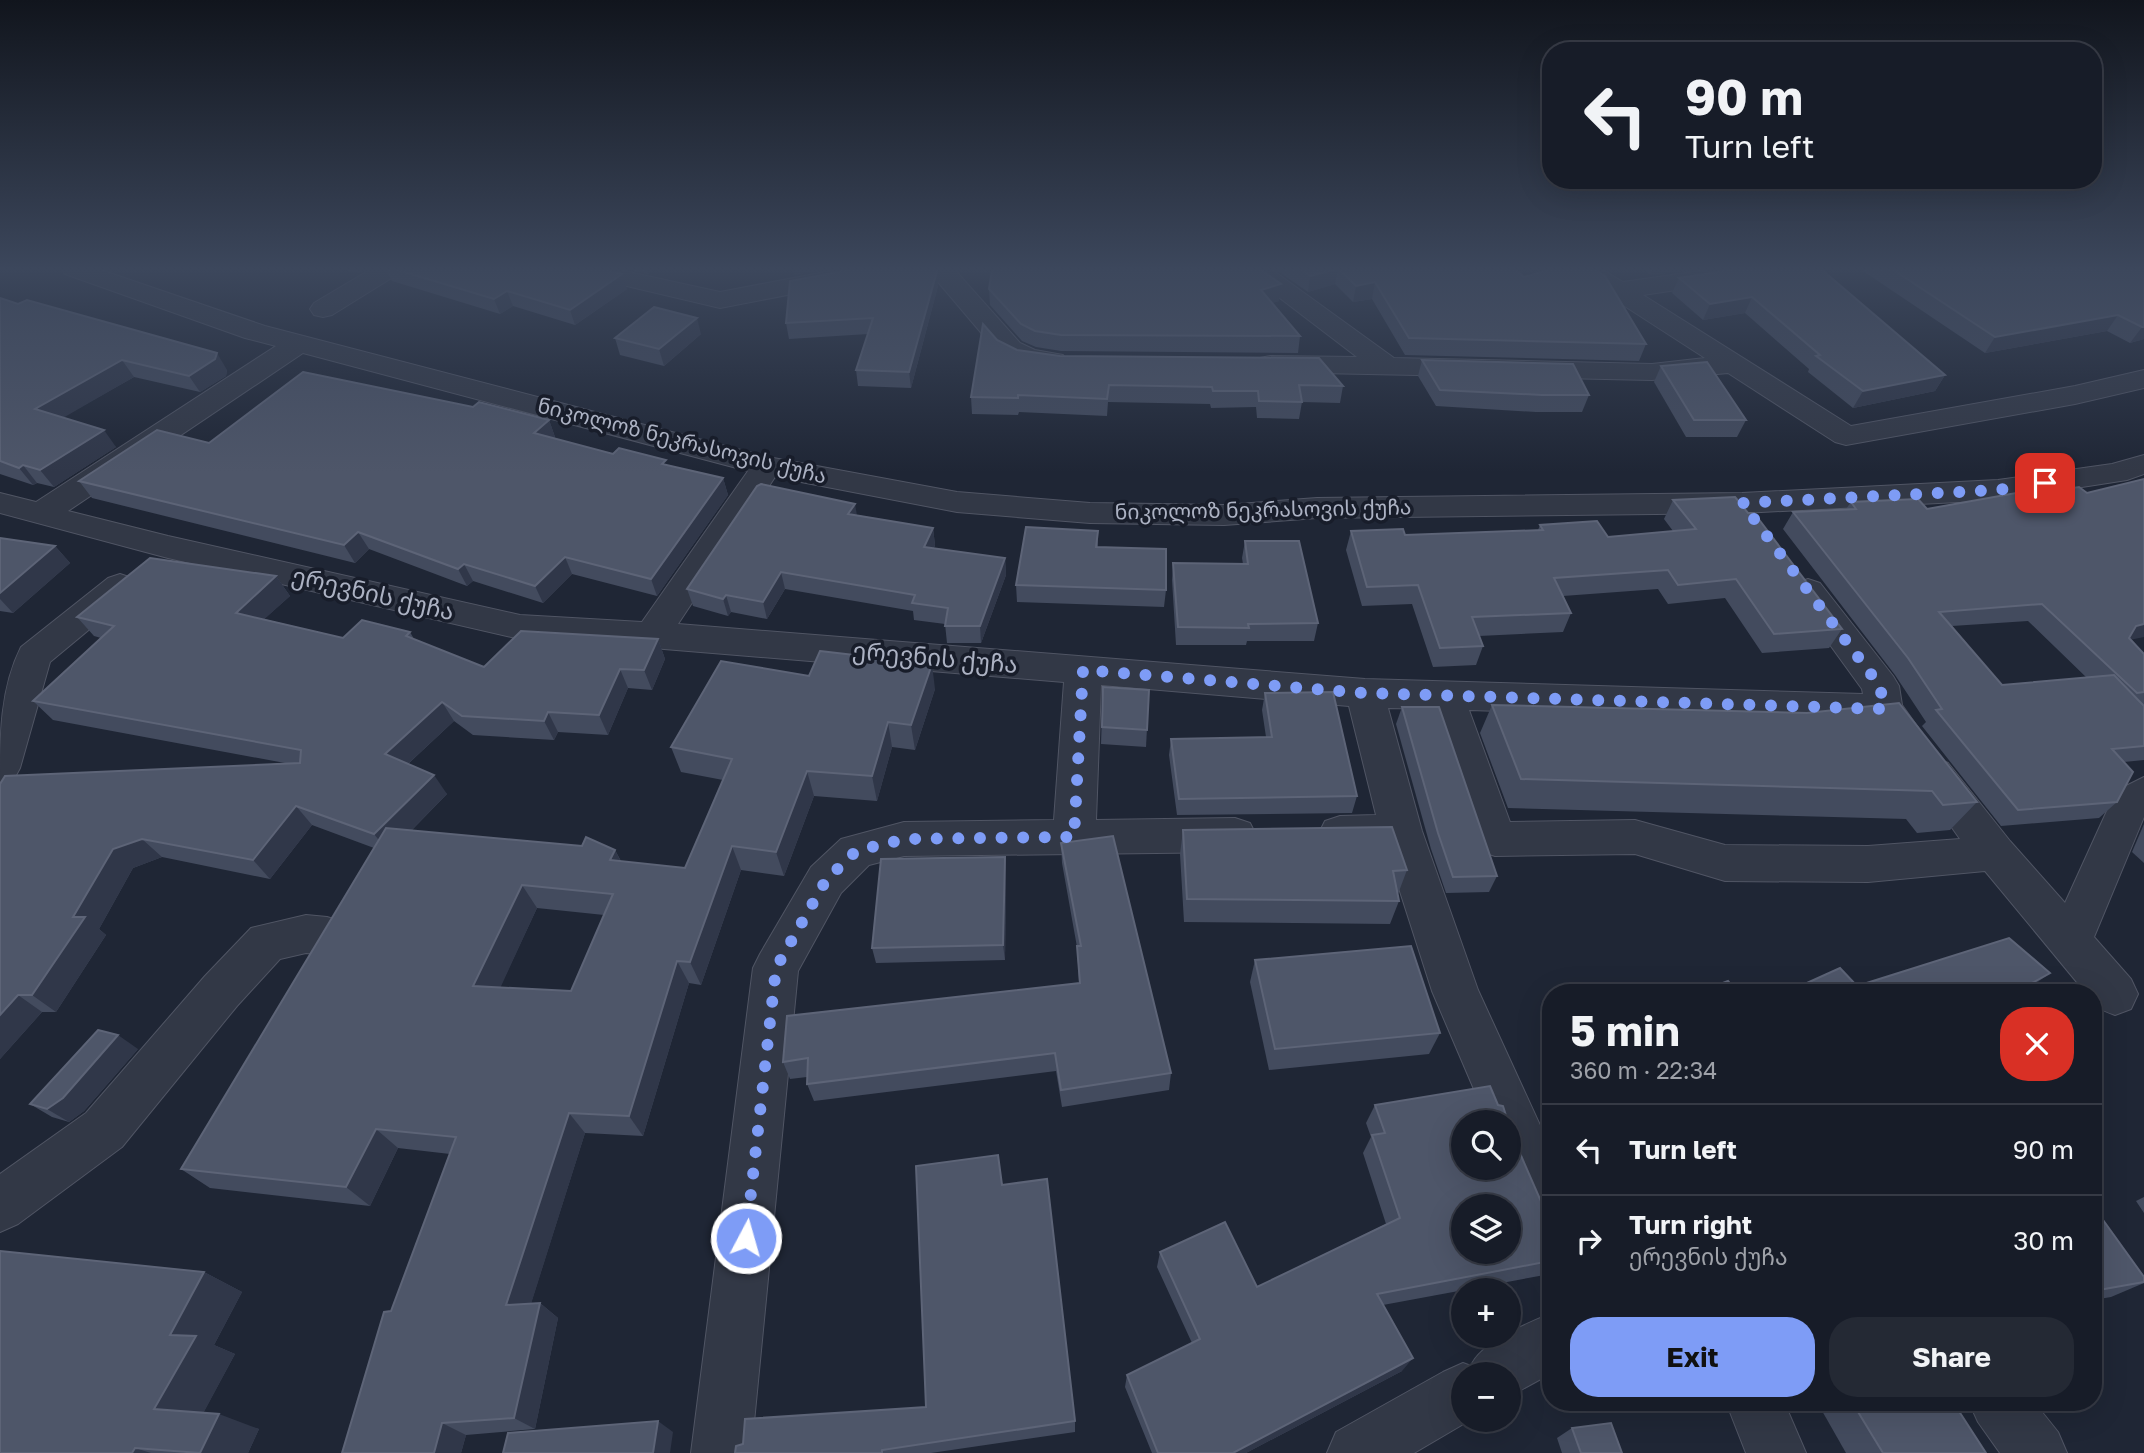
<!DOCTYPE html>
<html lang="en">
<head>
<meta charset="utf-8">
<style>
  :root { --surface:#171c28; --page:#242934; --text:#f1f3f6; --muted:#9ea1a8; --line:#363a45; --accent:#7e9cf6 }
  body { margin:0; font-family:"Golos Text","Noto Sans Georgian",sans-serif; background:var(--page); color:var(--text); height:100vh; display:flex; flex-direction:column; font-size:26px; white-space:nowrap }
  * { box-sizing:border-box; margin:0 }
  p { font-size:23px; color:var(--muted) }
  .icon { flex:none; width:38px; height:38px; fill:none; stroke:currentColor; stroke-width:2; stroke-linecap:round; stroke-linejoin:round }
  .map { position:relative; flex:1; overflow:hidden }
  .side { position:absolute; left:1542px; top:984px; width:560px; height:427px; display:flex; flex-direction:column; background:var(--surface); border-radius:28px; box-shadow:0 7px 28px #0002,0 0 0 2px var(--line) }
  .side>* { flex:none }
  .banner { position:absolute; left:1542px; top:42px; width:560px; height:147px; border-radius:28px; box-shadow:0 7px 28px #0002,0 0 0 2px var(--line); background:#171c28; color:var(--text); overflow:hidden }
  .controls { position:absolute; left:1451px; top:1110px; display:grid; gap:14px }
  .controls a { display:grid; place-items:center; width:70px; height:70px; border-radius:50%; background:var(--surface); box-shadow:0 7px 28px #0002,0 0 0 2px var(--line); font-size:35px }
  .pin { position:absolute; display:grid; place-items:center; width:60px; height:60px; color:#fff; margin:-30px; border-radius:14px; box-shadow:0 4px 10px #0006 }
  .me { position:absolute; width:77px; margin:-38px; rotate:6deg; stroke-linejoin:round; filter:drop-shadow(0 0 5px #0008) }
  .turn { display:flex; align-items:center; gap:24px; height:147px; padding:0 28px; font-size:32px }
  .turn .icon { width:91px; height:91px; stroke-width:2.5 }
  .turn b { display:block; font-size:49px; line-height:60px }
  .round { display:grid; place-items:center; flex:none; width:74px; height:74px; border-radius:28px; background:var(--page) }
  .headline { display:flex; align-items:center; justify-content:space-between; height:119px; padding:0 28px }
  h1 { font-size:42px; font-weight:700; line-height:52px }
  .cta { display:flex; gap:14px; margin-top:auto; padding:14px 28px }
  .cta a { flex:1; height:80px; border-radius:28px; background:var(--accent); color:#111; font-size:28px; font-weight:700; line-height:80px; text-align:center }
  .cta a+a { background:var(--page); color:var(--text) }
  ul { padding:0; list-style:none }
  li { display:flex; align-items:center; gap:21px; height:91px; padding:0 28px; border-top:2px solid var(--line) }
  li div { flex:1 }
  li b { display:block; font-size:26px }
  li em { font-style:normal }
  .map>svg:first-child { display:block }
  .lines { fill:none; stroke-linecap:round; stroke-linejoin:round }
  .minor-casing { stroke:#505564; stroke-width:2 }
  .minor { fill:#323846; fill-rule:evenodd }
  .wall { fill:#434b5e; fill-rule:evenodd }
  .shaded-wall { fill:#303749 }
  .building { fill:#4e5669; stroke:#5d6477; stroke-width:2; fill-rule:evenodd }
  .route { stroke:#7e9cf6; stroke-width:12; stroke-dasharray:0 21.6 }
  .labels { text-anchor:middle; stroke-width:7; stroke-linejoin:round; paint-order:stroke }
  .far-street-label { font-size:21px; fill:#acb2c3; stroke:#181d2a }
  .street-label { font-size:24px; fill:#acb2c3; stroke:#181d2a }
</style>
</head>
<body>
<div class="map">
<svg width="2144" height="1453" viewBox="0 0 2144 1453">
  <rect width="100%" height="100%" fill="#1f2635"/>
  <g class="lines">
    <g class="minor-casing">
      <g id="minor">
        <path d="M61 269H98L265 326 768 457 957 492 1090 503 1224 505 1317 498 1742 493 1998 480 2112 464 2144 455V474L2127 480 1998 500 1742 513 1317 518 1224 525 1090 523 957 512 775 477 678 624 1365 679 1863 694 1862 689 1791 591 1796 583 1808 579 1820 583 1893 676 1899 686 1902 705 1919 729 1914 739C1893 746 1886 739 1874 723L1469 710 1510 822 1635 820 1725 845 1868 846 1960 839 1914 774 1920 763 1934 758 1948 763 2010 841 2065 903 2116 791 2144 777V817L2094 937 2131 979 2138 994 2131 1009 2115 1015C2102 1010 2093 1008 2093 992H2085L1985 871 1868 882 1725 881 1635 854 1495 856 1480 851 1431 709 1388 708 1422 831 1478 990 1550 1147V1230L1532 1222 1508 1167V1122H1488L1432 991 1386 848 1340 850 1325 845 1319 833 1325 821 1340 816 1376 815 1349 706 1101 685 1096 820 1235 818 1250 823 1256 835 1250 847 1235 852 904 856 869 865 841 893 798 971 751 1453H691L753 968 760 954 811 867 841 839 904 822 1054 820 1064 682 652 648 520 639 168 558 0 513V493L36 502 276 346 245 338 65 274ZM303 353 748 471 642 622 520 615 168 536 68 511Z"/>
        <polygon points="371,269 402,269 398,274 332,315 323,317 314,315 310,309 314,303"/>
        <polygon points="572,269 615,269 720,292 841,269 893,269 889,274 880,277 720,308 576,274"/>
        <polygon points="927,269 954,269 1020,343 1035,350 1063,355 1067,361 1063,367 1053,369 1029,366 1000,355"/>
        <polygon points="1242,269 1271,269 1394,358 1652,364 1705,358 1575,274 1571,269 1601,269 1623,282 1714,269 1776,269 1772,274 1763,277 1643,295 1851,426 2075,386 2144,370 2144,388 2075,404 1846,445 1835,442 1728,373 1652,380 1270,372 1260,370 1256,364 1260,358 1270,356 1357,357"/>
        <path d="M120 574 132 578 137 586 132 594 50 662 20 768 14 779 0 783C0 736 0 689 21 647L108 578Z"/>
        <polygon points="306,915 327,917 343,922 349,936 343,950 327,955 306,953 280,959 237,1006 122,1147 18,1224 0,1232 0,1174 86,1113 205,976 251,928"/>
        <path d="M1550 1314V1374L1508 1397V1374H1463V1419H1472L1414 1453H1327L1336 1432 1443 1372 1463 1363 1471 1366C1480 1343 1526 1324 1550 1314Z"/>
        <polygon points="1726,1402 1784,1402 1806,1453 1746,1453"/>
        <polygon points="1969,1402 2034,1402 2058,1432 2067,1453 2000,1453 1978,1422"/>
      </g>
    </g>
    <use href="#minor" class="minor"/>
  </g>
  <g class="wall">
    <polygon points="340,269 367,269 359,273"/>
    <polygon points="386,269 600,269 627,289 575,325 513,306 500,314 392,281"/>
    <polygon points="626,269 655,269 648,274"/>
    <polygon points="1275,269 1515,269 1524,277 1646,344 1639,361 1405,355 1372,299 1353,302 1335,284 1308,292"/>
    <polygon points="1643,269 1697,269 1651,275"/>
    <polygon points="1738,269 1945,375 1935,391 1853,408 1808,372 1809,369 1745,313 1703,320 1672,293 1679,278"/>
    <polygon points="1860,269 2144,269 2144,339 2130,343 2107,331 1985,353"/>
    <polygon points="938,286 911,388 858,386 856,370 868,334 789,339 786,323"/>
    <polygon points="989,289 1279,301 1272,303 1300,336 1298,353 1061,351 1036,347 1022,341 990,305"/>
    <polygon points="0,298 227,370 226,376 200,392 134,377 63,417 116,447 54,487 37,483 33,485 0,474"/>
    <polygon points="701,334 664,366 620,355 615,338"/>
    <polygon points="997,340 1017,350 1060,356 1343,386 1340,403 1302,402 1299,419 1257,418 1256,407 1211,408 1210,404 1108,402 1107,416 1019,412 1018,415 972,414 971,397"/>
    <polygon points="1422,360 1589,395 1582,412 1536,412 1436,406 1418,376"/>
    <polygon points="1661,366 1746,420 1737,437 1686,437 1654,382"/>
    <polygon points="473,407 549,420 555,437 554,438 613,454 723,478 728,495 657,596 572,574 543,603 473,581 467,586 369,549 355,563 92,498 79,481 209,443"/>
    <path d="M2087 493 2132 640 2144 654V760L2124 762 2117 802 2099 818 2001 826 1922 726 1926 722 1895 675 1783 529 1793 512 1846 509 1851 502 1927 509 2020 496ZM2028 621 2087 678 2002 685 1952 626Z"/>
    <polygon points="1673,500 1842,629 1829,648 1762,653 1725,598 1668,604 1658,589 1563,596 1571,613 1563,632 1479,636 1483,646 1476,665 1433,667 1412,604 1362,606 1346,550 1351,531 1405,535 1538,530 1540,525 1608,537 1673,531 1664,519"/>
    <polygon points="857,515 933,528 935,545 934,548 1005,558 1006,575 981,643 947,643 945,624 914,620 913,611 785,589 767,619 731,612 728,616 693,606 687,589"/>
    <polygon points="1098,531 1098,547 1166,590 1164,607 1017,602 1016,585"/>
    <polygon points="0,538 55,546 70,563 13,613 0,611"/>
    <polygon points="1245,541 1318,623 1314,641 1247,641 1246,645 1176,645 1172,580 1173,563 1243,564 1242,558"/>
    <path d="M276 576 290 596 264 619 343 638 410 632 414 639 484 667 658 639 665 659 652 690 628 688 608 735 558 732 554 740 473 735 454 721 408 764 447 794 411 831 615 850 621 861 685 868 723 780 681 772 671 747 809 676 935 689 915 750 892 747 877 801 814 796 784 876 741 870 701 985 689 983 643 1136 585 1133 531 1303H540L558 1318 535 1429 466 1435 461 1453H342L391 1311 450 1154 398 1148 370 1206 210 1188 181 1169 374 848 312 825 270 879 162 857 133 868 99 929 106 935 56 1012H42L0 1059V784L285 763 53 720 33 701 101 638 94 636 77 617ZM537 908 604 915 571 991 500 987Z"/>
    <polygon points="1103,687 1149,690 1146,747 1101,744"/>
    <polygon points="1265,693 1357,796 1352,813 1177,815 1169,755 1171,739 1266,737 1262,710"/>
    <polygon points="1492,705 1807,713 1977,802 1950,830 1917,833 1906,819 1508,808 1480,733"/>
    <polygon points="1402,707 1497,876 1489,892 1446,893 1431,849 1396,724"/>
    <polygon points="2144,824 2144,863 2132,852"/>
    <polygon points="1183,830 1407,870 1398,894 1399,901 1390,924 1184,922 1180,854"/>
    <polygon points="1061,843 1171,1073 1169,1090 1062,1107 1056,1071 814,1101 807,1084 807,1077 790,1079 783,1062 1079,983 1077,947 1062,863"/>
    <polygon points="1005,857 1006,873 1005,960 876,963 872,948"/>
    <polygon points="1255,960 1440,1033 1429,1054 1269,1070 1250,982"/>
    <polygon points="138,1049 84,1111 69,1122 52,1117 30,1104"/>
    <polygon points="1375,1105 1519,1151 1550,1222 1550,1274 1383,1305 1402,1371 1246,1453 1152,1453 1125,1387 1127,1375 1192,1343 1157,1267 1160,1252 1257,1287 1386,1224 1363,1153 1371,1137 1366,1123"/>
    <polygon points="1002,1185 1075,1421 1075,1432 931,1453 735,1453 926,1407"/>
    <polygon points="2144,1197 2144,1213 2136,1201"/>
    <polygon points="2093,1206 2144,1277 2144,1283 2111,1297 2093,1300"/>
    <polygon points="204,1272 242,1292 214,1345 235,1354 203,1413 259,1429 248,1453 0,1453"/>
    <polygon points="1817,1402 1953,1402 1986,1453 1846,1453"/>
    <polygon points="1572,1428 1622,1453 1562,1453 1557,1438"/>
  </g>
  <g class="shaded-wall">
    <polygon points="357,269 367,269 359,273"/>
    <polygon points="647,269 655,269 648,274"/>
    <polygon points="766,269 786,269 767,271"/>
    <polygon points="793,269 828,269 795,275"/>
    <polygon points="1338,269 1335,284 1308,292 1310,276"/>
    <polygon points="1653,269 1697,269 1651,275"/>
    <polygon points="937,271 938,286 911,388 909,372"/>
    <polygon points="622,274 627,289 575,325 570,310"/>
    <polygon points="1375,282 1372,299 1353,302 1356,286"/>
    <polygon points="1281,284 1279,301 1259,306 1261,290"/>
    <polygon points="507,291 513,306 500,314 494,299"/>
    <polygon points="1752,297 1745,313 1703,320 1710,304"/>
    <polygon points="2118,315 2107,331 1985,353 1995,337"/>
    <polygon points="697,318 701,334 664,366 659,349"/>
    <polygon points="2142,327 2144,327 2144,339 2130,343"/>
    <polygon points="217,353 227,370 226,376 200,392 189,376"/>
    <polygon points="122,360 134,377 49,426 35,409"/>
    <polygon points="1945,375 1935,391 1853,408 1863,391"/>
    <polygon points="549,420 555,437 541,450 534,433"/>
    <polygon points="104,430 116,447 54,487 40,470"/>
    <polygon points="23,465 37,483 33,485 19,468"/>
    <polygon points="723,478 728,495 657,596 651,579"/>
    <polygon points="855,504 858,521 848,514"/>
    <polygon points="933,528 935,545 926,564 924,547"/>
    <polygon points="358,532 369,549 355,563 344,545"/>
    <polygon points="55,546 70,563 13,613 0,599 0,593"/>
    <polygon points="565,557 572,574 543,603 535,586"/>
    <polygon points="1005,558 1006,575 981,643 980,626"/>
    <polygon points="464,564 473,581 467,586 458,569"/>
    <polygon points="781,572 785,589 767,619 763,602"/>
    <polygon points="276,576 290,596 250,632 236,613"/>
    <polygon points="726,595 731,612 728,616 723,599"/>
    <polygon points="2144,624 2144,637 2120,642 2136,626"/>
    <polygon points="658,639 665,659 652,690 644,670"/>
    <polygon points="932,664 935,689 915,750 911,725"/>
    <polygon points="620,669 628,688 608,735 599,715"/>
    <polygon points="442,702 454,721 398,773 385,754"/>
    <polygon points="548,712 558,732 554,740 544,721"/>
    <polygon points="888,722 892,747 877,801 872,776"/>
    <polygon points="807,771 814,796 784,876 776,852"/>
    <polygon points="434,775 447,794 389,853 374,834"/>
    <polygon points="296,806 312,825 270,879 253,860"/>
    <polygon points="142,839 162,857 133,868 99,929 106,935 56,1012 32,995 73,917 113,849"/>
    <polygon points="732,846 741,870 701,985 690,962"/>
    <polygon points="615,850 627,874 610,860"/>
    <polygon points="1005,857 1006,873 1005,960 1003,945"/>
    <polygon points="522,885 537,908 491,1008 473,986"/>
    <polygon points="677,961 689,983 643,1136 629,1116"/>
    <polygon points="2050,973 2030,988 2022,992 2016,992"/>
    <polygon points="18,995 42,1012 0,1059 0,1015"/>
    <polygon points="118,1035 138,1049 84,1111 69,1122 47,1109"/>
    <polygon points="569,1113 585,1133 526,1320 506,1305"/>
    <polygon points="376,1129 398,1148 370,1206 346,1187"/>
    <polygon points="204,1272 242,1292 214,1345 235,1354 197,1425 154,1409 170,1335"/>
    <polygon points="540,1303 558,1318 535,1429 514,1418"/>
    <polygon points="1413,1358 1402,1371 1246,1453 1233,1453"/>
    <polygon points="219,1414 259,1429 248,1453 200,1453"/>
    <polygon points="658,1421 673,1432 670,1453 653,1453"/>
    <polygon points="442,1423 466,1435 461,1453 434,1453"/>
    <polygon points="135,1448 151,1453 132,1453"/>
  </g>
  <g class="building">
    <polygon points="394,269 600,269 622,274 570,310 507,291 494,299"/>
    <polygon points="854,269 935,269 937,271 909,372 856,370 873,318 786,323 790,281"/>
    <polygon points="992,269 1260,269 1281,284 1261,290 1300,336 1061,335 1035,331 1021,324 989,289"/>
    <polygon points="1300,269 1337,269 1310,276"/>
    <polygon points="1339,269 1515,269 1524,277 1552,269 1593,269 1605,276 1646,344 1409,338 1375,282 1356,286"/>
    <polygon points="1738,269 1821,269 1945,375 1863,391 1816,356 1820,355 1752,297 1710,304 1679,278"/>
    <polygon points="1892,269 2144,269 2144,327 2142,327 2118,315 1995,337"/>
    <polygon points="0,298 18,304 27,300 217,353 215,359 189,376 122,360 35,409 104,430 40,470 23,465 19,468 0,461"/>
    <polygon points="654,307 697,318 659,349 615,338"/>
    <polygon points="983,324 997,340 1017,350 1060,356 1319,358 1343,386 1299,385 1302,402 1259,401 1258,391 1213,391 1212,387 1109,385 1107,399 1018,395 1018,398 971,397"/>
    <polygon points="1422,360 1573,364 1589,395 1542,395 1440,390"/>
    <polygon points="1707,362 1746,420 1694,420 1661,366"/>
    <polygon points="303,372 473,407 479,402 549,420 534,433 613,454 619,448 666,460 662,464 723,478 651,579 565,557 535,586 464,564 458,569 358,532 344,545 79,481 157,430 209,443"/>
    <polygon points="2144,479 2144,624 2136,626 2129,638 2144,654 2144,692 2137,693 2042,604 1939,612 2002,685 2114,675 2144,706 2144,746 2112,749 2133,772 2117,802 2018,810 1936,710 1942,709 1908,658 1793,512 1856,509 1851,502 1918,499 1927,509 2016,493 2020,496 2079,487 2087,493"/>
    <polygon points="761,484 855,504 848,514 933,528 924,547 1005,558 980,626 945,626 948,608 912,603 915,595 781,572 763,602 726,595 723,599 687,589 757,486"/>
    <polygon points="1735,497 1748,513 1754,513 1842,629 1774,634 1736,579 1678,585 1668,570 1554,578 1571,613 1472,617 1483,646 1440,648 1418,585 1367,587 1351,531 1403,529 1405,535 1543,530 1540,525 1597,521 1608,537 1696,529 1673,500"/>
    <polygon points="1026,527 1098,531 1096,547 1166,549 1166,590 1016,585"/>
    <polygon points="0,538 55,546 0,593"/>
    <polygon points="1245,541 1299,541 1318,623 1248,624 1249,628 1178,627 1173,563 1248,564"/>
    <polygon points="150,558 276,576 236,613 343,638 362,620 410,632 406,636 484,667 521,631 658,639 644,670 620,669 599,715 548,712 544,721 462,716 442,702 385,754 434,775 374,834 296,806 253,860 142,839 113,849 73,917 85,917 32,995 18,995 0,1015 0,784 5,776 300,763 301,750 33,701 114,626 77,617"/>
    <path d="M820 651 932 664 911 725 888 722 872 776 807 771 776 852 732 846 690 962 677 961 629 1116 569 1113 506 1305 540 1303 514 1418 442 1423 434 1453H342L384 1312 391 1311 456 1137 376 1129 346 1187 181 1169 386 828 582 846 586 837 615 850 610 860 685 868 732 759 671 747 721 661 809 676ZM522 885 613 894 571 991 473 986Z"/>
    <polygon points="1103,687 1149,690 1147,730 1102,727"/>
    <polygon points="1333,692 1357,796 1179,799 1171,739 1272,737 1265,693"/>
    <polygon points="1899,703 1977,802 1943,805 1932,791 1521,779 1492,705 1807,713"/>
    <polygon points="1402,707 1439,707 1497,876 1453,877 1438,833"/>
    <polygon points="1392,827 1407,870 1393,871 1399,901 1187,899 1183,830"/>
    <polygon points="1113,836 1171,1073 1061,1090 1055,1053 807,1084 808,1058 783,1062 787,1016 1080,983 1077,946 1081,946 1061,843"/>
    <polygon points="1005,857 1003,945 872,948 881,859"/>
    <polygon points="2009,938 2050,973 2016,992 1787,992 1840,968 1857,986"/>
    <polygon points="1411,946 1440,1033 1275,1049 1255,960"/>
    <polygon points="1728,981 1737,992 1699,992"/>
    <polygon points="98,1030 118,1035 63,1098 47,1109 30,1104"/>
    <path d="M1490 1086 1498 1105 1503 1106 1508 1122H1463V1167H1508V1122L1519 1151 1550 1222V1261L1377 1294 1413 1358 1233 1453H1158L1127 1375 1200 1339 1160 1252 1225 1222 1257 1287 1400 1218 1372 1135 1385 1133 1375 1105ZM1463 1206H1508V1251H1463Z"/>
    <polygon points="998,1155 1002,1185 1047,1179 1075,1421 882,1450 882,1453 735,1453 736,1446 743,1444 745,1419 926,1407 916,1166"/>
    <polygon points="2093,1206 2144,1277 2144,1282 2093,1291"/>
    <polygon points="0,1251 204,1272 170,1335 196,1336 154,1409 219,1414 200,1453 135,1448 132,1453 0,1453"/>
    <polygon points="1852,1402 1953,1402 1986,1453 1883,1453"/>
    <polygon points="658,1421 653,1453 503,1453 508,1433"/>
    <polygon points="1611,1423 1622,1453 1581,1453 1572,1428"/>
  </g>
  <linearGradient id="sky" x2="0" y2="1"><stop stop-color="#11151d"/><stop offset="0.57" stop-color="#3c475c"/><stop offset="1" stop-color="#3c475c" stop-opacity="0"/></linearGradient>
  <rect width="2144" height="472" fill="url(#sky)"/>
  <g class="lines">
    <polyline class="route" points="746,1238 776,968 826,880 856,851 905,839 1074,837 1083,670 1365,693 1884,709 1880,686 1742,503 1998,490 2045,483"/>
  </g>
  <g class="labels">
    <g class="far-street-label">
      <text transform="translate(682 441) rotate(14)" y="7">ნიკოლოზ ნეკრასოვის ქუჩა</text>
      <text transform="translate(1263 510) rotate(-1)" y="7">ნიკოლოზ ნეკრასოვის ქუჩა</text>
    </g>
    <g class="street-label">
      <text transform="translate(373 594) rotate(13)" y="8">ერევნის ქუჩა</text>
      <text transform="translate(935 658) rotate(5)" y="8">ერევნის ქუჩა</text>
    </g>
  </g>
</svg>
<div class="controls">
<a><svg class="icon" aria-label="search" viewBox="0 0 24 24"><circle cx="10" cy="10" r="6"/><path d="M15 15l6 6"/></svg></a>
<a><svg class="icon" aria-label="layers" viewBox="0 0 24 24"><path d="M12 4l9 5-9 5-9-5zM3 14l9 5 9-5"/></svg></a>
<a>+</a>
<a>−</a>
</div>
<div class="pin" style="left:2045px;top:483px;background:#d93025"><svg class="icon" aria-label="arrive" viewBox="0 0 24 24"><path d="M6 21V4h12l-3 4 3 4H6"/></svg></div>
<svg class="me" style="left:746px;top:1238px" viewBox="-20 -20 40 40"><circle r="17" fill="#7e9cf6" stroke="#fff" stroke-width="3"/><path d="M0-11L8 9 0 5-8 9z" fill="#fff"/></svg>
<div class="banner">
<div class="turn"><svg class="icon" aria-label="left" viewBox="0 0 24 24"><path d="M17 20v-9H6M10 6l-5 5 5 5"/></svg><div><b>90 m</b>Turn left</div></div>
</div>
<section class="side">
<div class="headline"><div><h1>5 min</h1><p>360 m · 22:34</p></div><a class="round" style="background:#d93025;color:#fff"><svg class="icon" aria-label="close" viewBox="0 0 24 24"><path d="M6 6l12 12M18 6L6 18"/></svg></a></div>
<ul>
<li><svg class="icon" aria-label="left" viewBox="0 0 24 24"><path d="M17 20v-9H6M10 6l-5 5 5 5"/></svg><div><b>Turn left</b></div><em>90 m</em></li>
<li><svg class="icon" aria-label="right" viewBox="0 0 24 24"><path d="M7 20v-9h11M14 6l5 5-5 5"/></svg><div><b>Turn right</b><p>ერევნის ქუჩა</p></div><em>30 m</em></li>
</ul>
<div class="cta"><a>Exit</a><a>Share</a></div>
</section>
</div>
</body>
</html>
